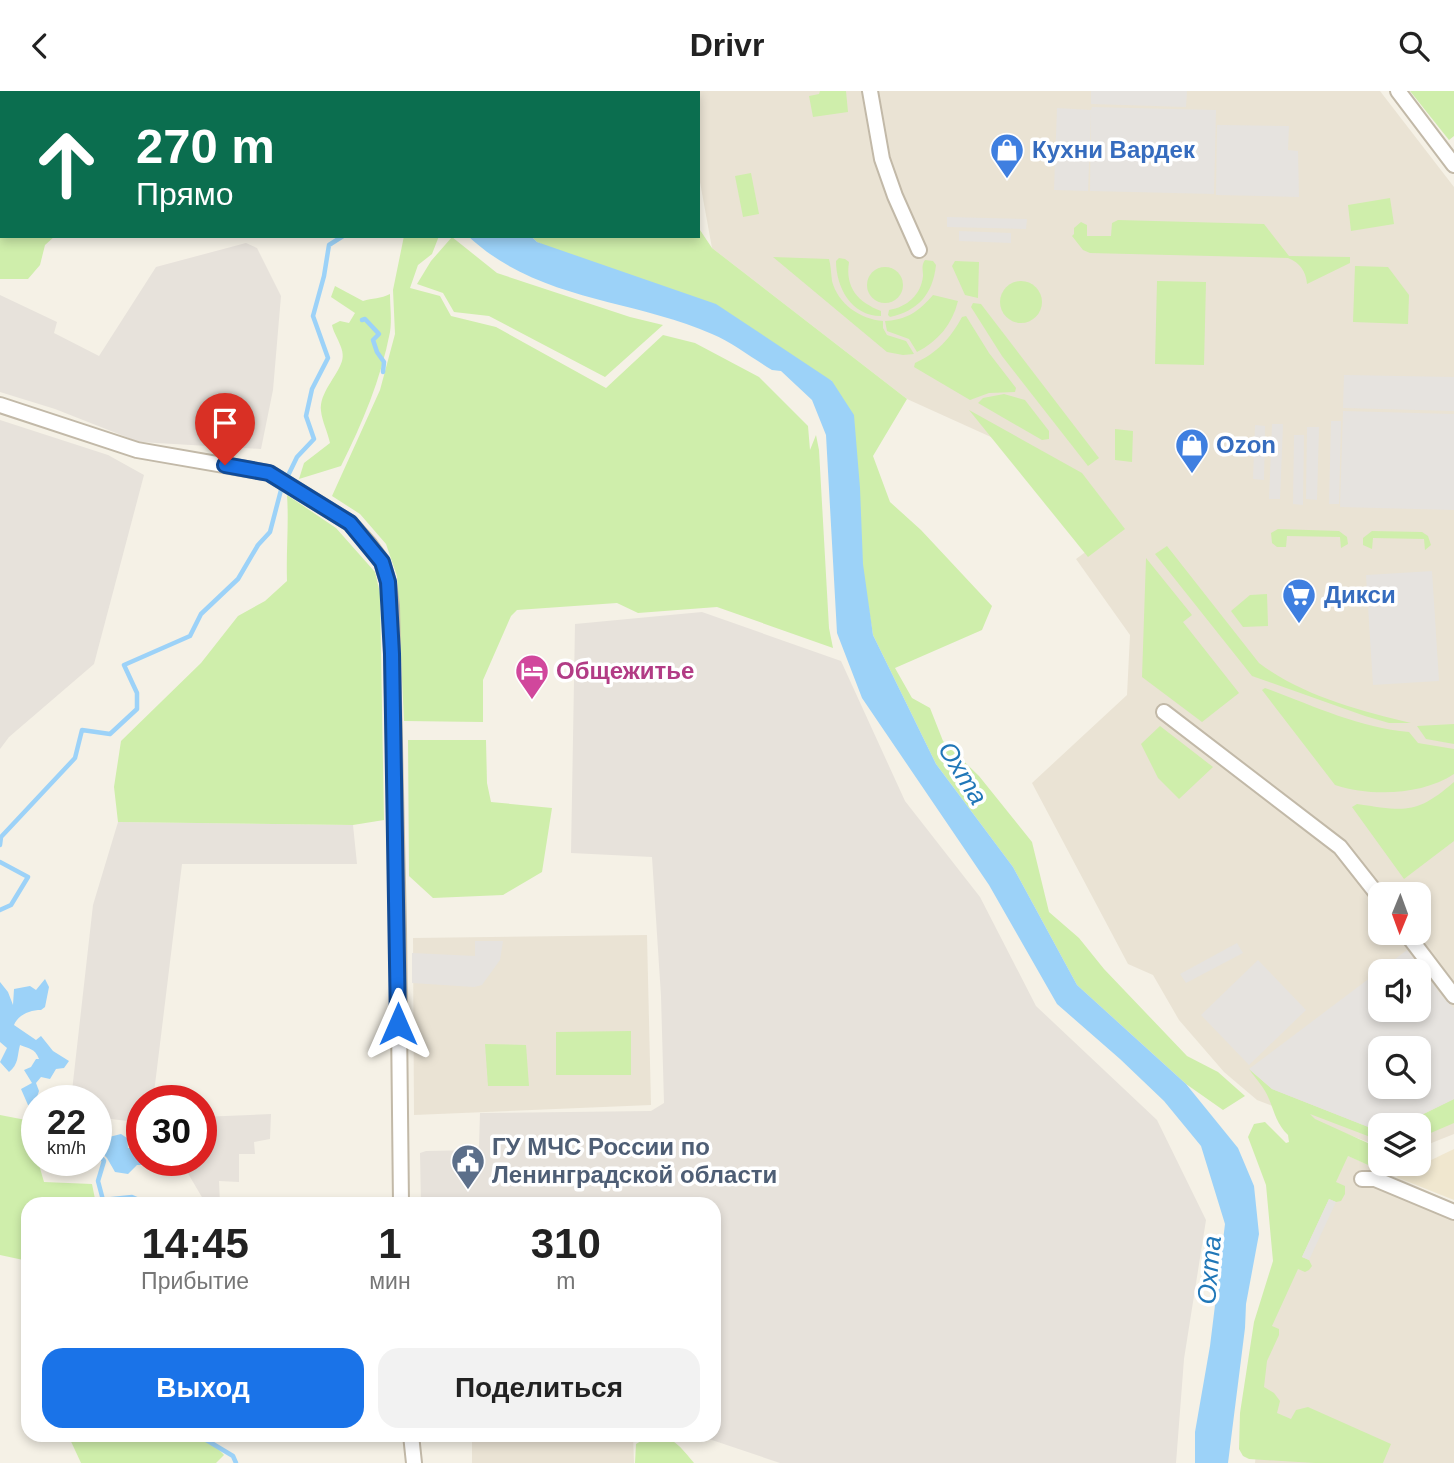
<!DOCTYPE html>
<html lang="ru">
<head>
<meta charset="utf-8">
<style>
  :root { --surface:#fff; --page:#f2f2f2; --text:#222; --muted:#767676; --accent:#1a73e8 }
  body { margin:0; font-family:Helvetica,sans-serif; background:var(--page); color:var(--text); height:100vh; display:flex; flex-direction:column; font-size:26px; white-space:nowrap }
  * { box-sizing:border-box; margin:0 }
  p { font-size:23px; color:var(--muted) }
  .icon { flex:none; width:38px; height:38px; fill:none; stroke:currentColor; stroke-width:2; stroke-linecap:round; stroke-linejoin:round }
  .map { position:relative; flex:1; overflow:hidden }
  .details { position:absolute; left:21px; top:1106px; width:700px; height:245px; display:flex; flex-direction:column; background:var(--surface); border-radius:21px; box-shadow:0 4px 10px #0003 }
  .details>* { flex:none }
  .top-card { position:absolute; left:0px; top:0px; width:700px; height:147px; box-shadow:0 4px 10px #0003; background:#0b6e4f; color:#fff; overflow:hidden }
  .needle { width:46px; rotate:181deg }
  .buttons { position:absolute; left:1368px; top:791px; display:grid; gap:14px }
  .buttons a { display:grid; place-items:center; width:63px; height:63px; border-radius:14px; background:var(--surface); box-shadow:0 4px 10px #0003; font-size:35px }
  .speed { position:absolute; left:21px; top:994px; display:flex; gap:14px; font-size:35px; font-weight:700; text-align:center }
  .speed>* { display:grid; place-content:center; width:91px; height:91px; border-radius:50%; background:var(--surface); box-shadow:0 4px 10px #0003; line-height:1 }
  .speed small { font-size:18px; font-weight:400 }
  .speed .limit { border:10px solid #d22; background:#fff; color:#111 }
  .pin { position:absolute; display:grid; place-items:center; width:60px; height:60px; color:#fff; margin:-72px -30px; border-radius:50% 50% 50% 0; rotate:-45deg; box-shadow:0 0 7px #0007 }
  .pin .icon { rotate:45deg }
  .me { position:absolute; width:77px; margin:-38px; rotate:0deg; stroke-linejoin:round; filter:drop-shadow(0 0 5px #0008) }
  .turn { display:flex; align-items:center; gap:24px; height:147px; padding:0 21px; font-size:32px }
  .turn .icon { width:91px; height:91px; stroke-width:2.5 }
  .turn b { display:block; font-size:49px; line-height:60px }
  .eta { display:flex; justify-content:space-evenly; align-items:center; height:119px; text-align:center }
  .eta b { font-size:42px; font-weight:800; line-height:49px }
  .cta { display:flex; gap:14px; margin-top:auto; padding:14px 21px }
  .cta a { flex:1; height:80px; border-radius:21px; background:var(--accent); color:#fff; font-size:28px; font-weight:800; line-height:80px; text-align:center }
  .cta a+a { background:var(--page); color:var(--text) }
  header { display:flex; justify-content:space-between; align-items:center; height:91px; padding:0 21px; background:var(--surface); font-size:32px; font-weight:800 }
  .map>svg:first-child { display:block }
  .residential { fill:#eae3d4; fill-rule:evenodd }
  .industrial { fill:#e7e2db }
  .education { fill:#f0e7cf }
  .green { fill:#cfeeab }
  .parking { fill:#e6e3df; fill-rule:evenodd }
  .water { fill:#9cd2f8 }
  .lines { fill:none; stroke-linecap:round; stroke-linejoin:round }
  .stream { stroke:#9cd2f8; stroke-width:4.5 }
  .minor-casing { stroke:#c2b9a8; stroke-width:18 }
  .minor { stroke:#fff; stroke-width:14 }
  .route-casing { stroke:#114b97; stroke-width:18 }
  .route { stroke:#1a73e8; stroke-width:12 }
  .labels { text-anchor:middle; stroke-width:7; stroke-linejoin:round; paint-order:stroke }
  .shop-label { font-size:24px; font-weight:bold; fill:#366cbe; stroke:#fff; text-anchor:start }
  .hotel-label { font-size:24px; font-weight:bold; fill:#b23c85; stroke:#fff; text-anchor:start }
  .service-label { font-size:24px; font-weight:bold; fill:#4e5e75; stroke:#fff; text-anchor:start }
  .water-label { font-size:26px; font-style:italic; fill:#2077b8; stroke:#fff }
</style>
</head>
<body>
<header><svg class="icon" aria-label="back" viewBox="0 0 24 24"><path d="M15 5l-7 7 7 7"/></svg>Drivr<svg class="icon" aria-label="search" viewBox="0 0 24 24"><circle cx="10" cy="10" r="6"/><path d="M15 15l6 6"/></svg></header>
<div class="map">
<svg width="1454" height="1372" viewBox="0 0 1454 1372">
  <rect width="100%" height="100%" fill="#f5f1e6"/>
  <g class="residential">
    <path d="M634 0H1380L1454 96V1043L1419 1057V1034H1381V1056L1257 1009 1224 981 1179 929 1153 884 1128 873 1032 692 1127 604 1130 544 1076 468 1114 440 1075 384 907 308 712 157 698 80V2ZM1381 803H1419V842H1381ZM1381 880H1419V919H1381ZM1381 957H1419V996H1381Z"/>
    <polygon points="647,844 651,1014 414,1024 413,847"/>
    <polygon points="1344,1063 1454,1112 1454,1372 1255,1372 1268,1238"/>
    <polygon points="472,1344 633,1344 634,1372 472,1372"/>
  </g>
  <g class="industrial">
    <polygon points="246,152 257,157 281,205 273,299 261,358 139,351 55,318 0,301 0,204 57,231 54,242 99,265 156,176"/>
    <polygon points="0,329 108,364 144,384 94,573 9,646 0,658"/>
    <polygon points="702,521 841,570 905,710 980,806 1036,915 1157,1029 1206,1129 1184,1268 1176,1372 780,1372 697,1344 714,1344 714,1113 421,1113 420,1062 426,1060 477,1059 479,1055 480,1022 651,1020 664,1012 661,905 652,766 571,762 575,533"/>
    <polygon points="118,731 353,734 357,773 182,773 153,1010 142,1010 142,1032 104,1027 96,1020 96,1010 84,1010 72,1000 93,814"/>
    <polygon points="271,1023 270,1048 254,1051 255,1063 239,1063 239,1091 219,1090 220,1113 206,1113 183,1074 183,1069 201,1069 201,1026"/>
  </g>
  <polygon class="education" points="1454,1058 1454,1109 1396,1086"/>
  <g class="green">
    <polygon points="0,0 6,0 2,2 2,145 55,145 45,154 40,174 28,188 0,188"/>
    <polygon points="33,0 619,0 621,2 33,2"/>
    <polygon points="820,0 846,0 848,21 813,26 809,5 819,3"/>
    <polygon points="1410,0 1454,0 1454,45 1449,49"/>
    <polygon points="751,82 759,123 743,126 735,85"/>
    <polygon points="1390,107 1394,133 1351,140 1348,114"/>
    <path d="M1118 129 1264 133 1289 165 1350 166V172L1307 193C1306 180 1300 172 1288 167L1090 162 1083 159 1072 145 1074 143V137L1081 131 1087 134V145H1111L1112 132Z"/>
    <polygon points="698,136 712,157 907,308 873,365 890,411 921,439 992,515 982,539 895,577 912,607 930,617 943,650 979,685 1032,751 1049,821 1079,847 1104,878 1187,965 1218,981 1245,1005 1223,1019 1186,993 1077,894 1013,776 936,673 873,544 832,290 537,151 531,145 698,145"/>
    <polygon points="404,145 439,145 432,163 418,174 410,197 440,205 451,225 496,236 606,297 663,244 695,252 759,286 808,335 810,359 816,344 819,359 829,537 833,557 717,516 638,522 617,512 517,519 511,525 483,589 483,631 404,630 397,485 386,453 360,423 332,405 380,299 395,243 393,199"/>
    <polygon points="452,146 497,182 630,226 663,234 605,286 489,225 454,221 443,202 417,193 431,170"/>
    <path d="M773 166 829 168C831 175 831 183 832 190 838 213 860 228 883 230V237L887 244 906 250 914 263 903 264 887 261Z"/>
    <path d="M839 167 845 168 849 171C845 197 858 211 881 220V225C851 225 836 196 836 170Z"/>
    <path d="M925 169 933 170 936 174C933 203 918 220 890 226L888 224 889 219C907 216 921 204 923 185 923 178 921 175 925 169Z"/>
    <polygon points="955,170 979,171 978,207 965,204 952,175"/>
    <polygon points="1355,175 1388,176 1409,204 1408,233 1353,231"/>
    <circle cx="885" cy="194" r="18"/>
    <polygon points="1157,190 1206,191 1204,274 1155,273"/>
    <circle cx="1021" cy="211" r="21"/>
    <path d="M335 195 363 210C372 207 381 208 390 203 390 215 392 229 390 241 381 288 362 333 341 375L299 388 304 372 330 352C328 342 322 330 321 320 319 302 337 286 342 270 346 258 334 245 332 234L340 230 349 232 355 222 331 206Z"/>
    <path d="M933 204 958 210C952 234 938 250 917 261L909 248 887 240 885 230C907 229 919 220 933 204Z"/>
    <polygon points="973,212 981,213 1099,367 1088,375 1002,265 971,216"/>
    <path d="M966 225 989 262 1016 297 1015 301 989 302 970 309 914 276 915 272C937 262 950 248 962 226Z"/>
    <polygon points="1004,303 1025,309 1049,340 1049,348 1042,349 978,312 983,307"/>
    <polygon points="969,319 1082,382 1125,438 1088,466"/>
    <polygon points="1115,338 1133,340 1132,371 1115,369"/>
    <path d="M287 404 336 437 375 481 380 502 384 729 353 734 118 731 114 696 121 650 201 572 238 525 265 510 287 490C286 461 289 433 287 404Z"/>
    <polygon points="1278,438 1339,440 1347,446 1348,453 1341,457 1340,446 1287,445 1286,456 1277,456 1272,452 1271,442"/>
    <polygon points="1372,440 1422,441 1428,445 1431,454 1425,459 1424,448 1373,447 1372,458 1363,454 1363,447"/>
    <path d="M1167 455 1259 572C1303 605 1358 619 1411 632H1389L1365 625 1252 585 1155 463Z"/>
    <polygon points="1146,467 1192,524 1183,531 1239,602 1202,631 1142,586"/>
    <polygon points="1267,503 1268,535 1243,536 1231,520 1250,504"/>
    <path d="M1265 597C1311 614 1359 637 1409 641L1418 652 1454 658V683C1422 704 1372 706 1335 694L1262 599Z"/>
    <polygon points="1454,633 1454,653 1426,648 1417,635"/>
    <polygon points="1160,635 1213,676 1179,708 1158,687 1141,653"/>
    <polygon points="408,649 486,649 487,692 491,711 552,717 542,781 503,804 433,807 409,785"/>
    <path d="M1454 691V750L1404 788 1352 716 1357 713C1405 720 1416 724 1454 691Z"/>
    <polygon points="631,940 631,984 556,984 556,941"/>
    <polygon points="485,953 526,954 529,995 488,995"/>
    <path d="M1249 978 1272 998 1381 1041V1048L1373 1047 1310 1023 1315 1028 1381 1058V1073H1387L1388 1083 1348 1065 1336 1091 1345 1095V1103L1341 1110 1336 1111 1329 1108 1302 1166 1309 1169 1312 1175 1309 1179 1305 1181 1298 1178 1272 1235 1279 1238V1244L1267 1270 1264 1296 1274 1302 1280 1310 1277 1322 1291 1328 1296 1319 1308 1316 1391 1353 1383 1372H1315L1249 1368 1243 1365 1239 1358 1240 1322 1254 1231 1273 1170 1266 1094 1248 1046 1254 1033 1265 1031 1286 1052 1289 1051 1288 1044C1276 1032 1275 1022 1269 1008 1265 997 1255 987 1249 978Z"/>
    <polygon points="1454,1008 1454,1032 1419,1047 1419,1034 1401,1034"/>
    <polygon points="0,1024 26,1029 44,1091 92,1093 96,1113 28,1113 28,1170 0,1164"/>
    <polygon points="68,1344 205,1344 224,1364 216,1372 81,1372"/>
    <path d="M651 1344C672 1344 681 1356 694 1372H635L636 1353Z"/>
  </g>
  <g class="parking">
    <polygon points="1091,0 1187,0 1186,16 1091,13"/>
    <polygon points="1092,16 1216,19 1214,103 1090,100 1091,20 1088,100 1054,99 1057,17 1091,19"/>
    <polygon points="1217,34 1289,35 1288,59 1298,60 1299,106 1216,104"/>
    <polygon points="947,126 1027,128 1026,138 947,136"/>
    <polygon points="959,140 1011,142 1011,152 959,150"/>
    <polygon points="1344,284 1454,286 1454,320 1343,317"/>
    <polygon points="1343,320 1454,323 1454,419 1340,416"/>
    <polygon points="1331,330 1341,330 1339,413 1329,413"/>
    <polygon points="1272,333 1283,333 1280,408 1269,408"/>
    <polygon points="1255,334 1265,335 1264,389 1253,388"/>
    <polygon points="1307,336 1319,336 1317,409 1306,408"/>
    <polygon points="1294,344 1304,344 1303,414 1293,413"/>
    <polygon points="1432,480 1439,590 1373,594 1366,484"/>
    <polygon points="475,850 503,850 500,869 482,894 474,896 412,892 412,862 475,865"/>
    <polygon points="1237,852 1243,862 1186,892 1180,883"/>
    <path d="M1407 859 1442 905 1454 917V1008L1401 1034H1381V1041L1272 998 1249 978ZM1381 880H1419V919H1381ZM1381 957H1419V996H1381Z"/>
    <polygon points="1258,869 1306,919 1249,974 1201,924"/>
    <polygon points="1329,1108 1336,1111 1309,1169 1302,1166"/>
  </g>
  <g class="water">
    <path d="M468 145H531L537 151 716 213 832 290 854 324 860 397 863 473 873 544 936 673 1013 776 1077 894 1186 993 1238 1057 1254 1095 1259 1143 1246 1213 1245 1237 1228 1372H1195V1341L1210 1255 1225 1133 1201 1055 1164 1010 1120 968 1057 913 989 794 862 607 837 542 826 344 812 309 781 280 772 279C752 267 733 252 712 243 630 207 537 210 468 145Z"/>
    <path d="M45 888 49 896 45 916 41 919C30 919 18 924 14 934L36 949 41 945 53 960 69 970 64 977 56 978 50 988 41 986 36 992 39 1000 36 1009 37 1022 28 1014 21 998 32 992 24 979 31 976 36 968H39C35 957 29 958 20 954 17 965 19 973 9 981L0 971 7 957 0 951V891L8 901 13 914 14 898 30 895 36 899Z"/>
    <polygon points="121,1043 127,1047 128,1057 132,1057 134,1066 143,1069 143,1074 137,1074 128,1083 115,1081 107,1067 96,1056 96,1046 101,1048"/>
  </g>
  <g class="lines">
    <g class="stream">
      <polyline points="362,229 365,228 379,243 373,249 377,261 384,271 383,281"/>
      <polyline points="0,754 1,746 75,667 82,639 110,643 137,618 137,602 124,574 190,545 201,523 238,488 258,454 270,441 281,399 297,366 314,348 306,325 312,298 328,267 313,225 324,185 329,154 343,145"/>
      <polyline points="0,771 28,786 11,814 0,819"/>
      <polyline points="96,1060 104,1070 98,1090 103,1109 132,1106 148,1113"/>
      <polyline points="198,1344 233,1365 236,1372"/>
    </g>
    <g class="minor-casing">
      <g id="minor">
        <polyline points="870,0 882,68 895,105 919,159"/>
        <polyline points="1398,0 1454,74"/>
        <polyline points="0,314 137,359 269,382 350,432 369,453 382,471 388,491 391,515 398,838 401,1113"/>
        <polyline points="1164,621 1340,756 1381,808"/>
        <polyline points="1406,842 1454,905"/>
        <polyline points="1362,1088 1375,1088 1454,1121"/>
        <polyline points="411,1344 414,1372"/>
      </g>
    </g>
    <use href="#minor" class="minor"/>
  </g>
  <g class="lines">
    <g class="route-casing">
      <polyline id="route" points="225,374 269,382 350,432 382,471 388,491 392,563 398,933"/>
    </g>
    <use href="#route" class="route"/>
  </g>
  <defs>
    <g id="shop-pin" transform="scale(1.75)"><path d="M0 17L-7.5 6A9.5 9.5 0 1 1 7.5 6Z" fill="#3f7fe0" stroke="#fff"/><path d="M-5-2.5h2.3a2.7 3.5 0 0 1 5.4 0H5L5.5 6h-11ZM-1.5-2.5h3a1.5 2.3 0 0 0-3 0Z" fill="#fff"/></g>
    <g id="supermarket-pin" transform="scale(1.75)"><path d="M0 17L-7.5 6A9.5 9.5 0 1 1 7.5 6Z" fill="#3f7fe0" stroke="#fff"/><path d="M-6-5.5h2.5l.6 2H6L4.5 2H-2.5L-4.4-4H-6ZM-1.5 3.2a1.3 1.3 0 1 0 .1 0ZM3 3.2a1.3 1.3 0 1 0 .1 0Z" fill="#fff"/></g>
    <g id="hotel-pin" transform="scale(1.75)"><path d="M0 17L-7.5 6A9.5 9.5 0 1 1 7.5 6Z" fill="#d1479c" stroke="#fff"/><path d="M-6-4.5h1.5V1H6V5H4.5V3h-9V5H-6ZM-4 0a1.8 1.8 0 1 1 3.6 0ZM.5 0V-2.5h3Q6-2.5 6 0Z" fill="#fff"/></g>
    <g id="civic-pin" transform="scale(1.75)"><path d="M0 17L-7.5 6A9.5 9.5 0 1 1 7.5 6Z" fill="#5c6f8a" stroke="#fff"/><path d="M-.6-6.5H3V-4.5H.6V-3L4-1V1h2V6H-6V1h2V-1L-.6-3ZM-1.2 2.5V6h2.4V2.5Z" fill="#fff"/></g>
  </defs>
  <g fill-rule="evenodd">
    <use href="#shop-pin" x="1007" y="59"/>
    <use href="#shop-pin" x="1192" y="354"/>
    <use href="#supermarket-pin" x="1299" y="504"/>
    <use href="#hotel-pin" x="532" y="580"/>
    <use href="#civic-pin" x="468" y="1070"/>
  </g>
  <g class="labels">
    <g class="shop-label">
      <text x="1032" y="67">Кухни Вардек</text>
      <text x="1216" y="362">Ozon</text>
      <text x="1324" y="512">Дикси</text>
    </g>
    <g class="hotel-label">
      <text x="556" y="588">Общежитье</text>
    </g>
    <g class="service-label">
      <text x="492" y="1064">ГУ МЧС России по<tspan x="492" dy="28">Ленинградской области</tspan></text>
    </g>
    <g class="water-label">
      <text transform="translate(963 682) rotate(58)" y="9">Охта</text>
      <text transform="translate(1209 1179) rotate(-85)" y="9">Охта</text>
    </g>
  </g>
</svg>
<div class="buttons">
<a><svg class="needle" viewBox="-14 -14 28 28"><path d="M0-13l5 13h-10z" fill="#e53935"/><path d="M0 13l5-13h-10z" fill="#767676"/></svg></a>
<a><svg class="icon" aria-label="sound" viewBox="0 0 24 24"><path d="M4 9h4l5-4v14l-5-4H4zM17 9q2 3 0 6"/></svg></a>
<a><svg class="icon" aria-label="search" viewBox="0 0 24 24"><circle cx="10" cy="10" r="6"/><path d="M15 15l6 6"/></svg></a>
<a><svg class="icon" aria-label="layers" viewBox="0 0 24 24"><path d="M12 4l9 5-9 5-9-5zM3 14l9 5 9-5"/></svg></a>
</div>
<div class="speed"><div>22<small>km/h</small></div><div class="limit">30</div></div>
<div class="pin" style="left:225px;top:374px;background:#d93025"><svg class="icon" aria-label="arrive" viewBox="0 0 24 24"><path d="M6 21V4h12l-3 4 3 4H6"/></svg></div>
<svg class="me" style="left:398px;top:933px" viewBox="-20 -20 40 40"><path d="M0-17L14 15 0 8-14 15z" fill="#1a73e8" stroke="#fff" stroke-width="4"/></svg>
<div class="top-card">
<div class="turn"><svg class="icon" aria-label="ahead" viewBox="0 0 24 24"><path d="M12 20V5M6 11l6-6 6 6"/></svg><div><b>270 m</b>Прямо</div></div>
</div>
<section class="details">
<div class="eta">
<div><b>14:45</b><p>Прибытие</p></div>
<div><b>1</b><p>мин</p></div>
<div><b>310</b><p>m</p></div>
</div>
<div class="cta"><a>Выход</a><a>Поделиться</a></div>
</section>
</div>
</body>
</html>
